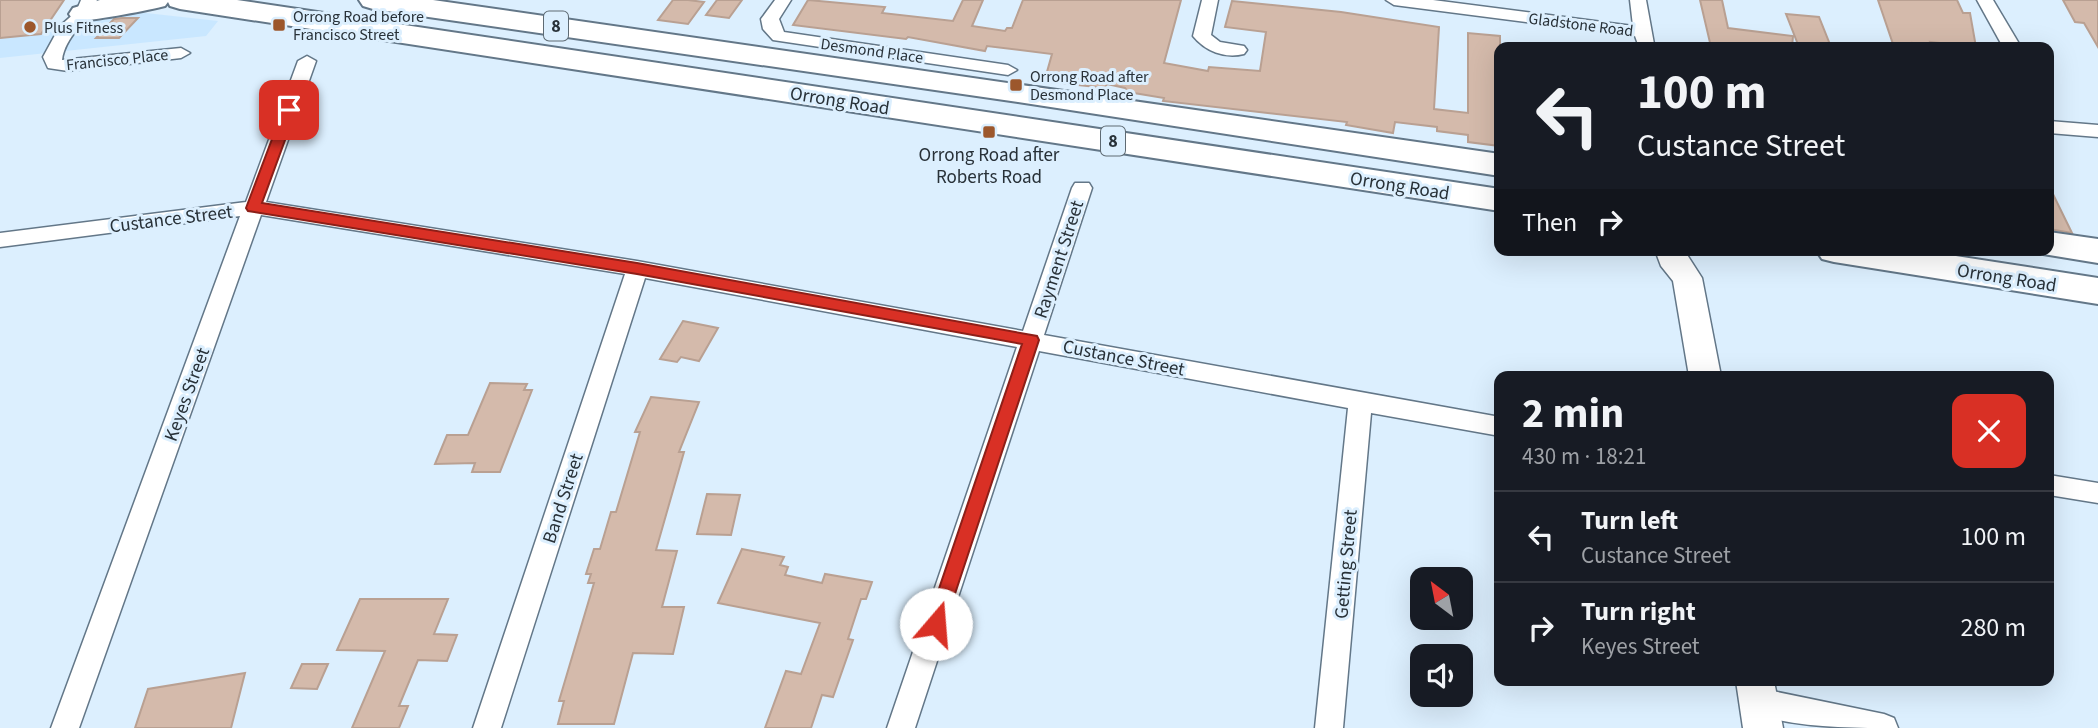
<!DOCTYPE html>
<html lang="en">
<head>
<meta charset="utf-8">
<style>
  :root { --surface:#171b24; --page:#242831; --text:#f1f3f6; --muted:#9ea1a6; --line:#363941 }
  body { margin:0; font-family:"Source Sans 3",sans-serif; background:var(--page); color:var(--text); height:100vh; display:flex; flex-direction:column; font-size:26px; white-space:nowrap }
  * { box-sizing:border-box; margin:0 }
  p { font-size:23px; color:var(--muted) }
  .icon { flex:none; width:38px; height:38px; fill:none; stroke:currentColor; stroke-width:2; stroke-linecap:round; stroke-linejoin:round }
  .map { position:relative; flex:1; overflow:hidden }
  .details { position:absolute; left:1494px; top:371px; width:560px; height:315px; display:flex; flex-direction:column; background:var(--surface); border-radius:14px; box-shadow:0 7px 28px #0002 }
  .details>* { flex:none }
  .top-card { position:absolute; left:1494px; top:42px; width:560px; height:214px; border-radius:14px; box-shadow:0 7px 28px #0002; background:#171b24; color:var(--text); overflow:hidden }
  .needle { width:46px; rotate:328deg }
  .tools { position:absolute; left:1410px; top:567px; display:grid; gap:14px }
  .tools a { display:grid; place-items:center; width:63px; height:63px; border-radius:14px; background:var(--surface); box-shadow:0 7px 28px #0002; font-size:35px }
  .pin { position:absolute; display:grid; place-items:center; width:60px; height:60px; color:#fff; margin:-30px; border-radius:14px; box-shadow:0 4px 10px #0006 }
  .me { position:absolute; width:77px; margin:-38px; rotate:18deg; stroke-linejoin:round; filter:drop-shadow(0 0 5px #0008) }
  .turn { display:flex; align-items:center; gap:24px; height:147px; padding:0 28px; font-size:32px }
  .turn .icon { width:91px; height:91px; stroke-width:2.5 }
  .turn b { display:block; font-size:49px; line-height:60px }
  .then { display:flex; align-items:center; height:66px; padding:0 28px; background:#0003; gap:14px; font-size:26px }
  .round { display:grid; place-items:center; flex:none; width:74px; height:74px; border-radius:14px; background:var(--page) }
  .overview { display:flex; align-items:center; justify-content:space-between; height:119px; padding:0 28px }
  h1 { font-size:42px; font-weight:700; line-height:52px }
  ul { padding:0; list-style:none }
  li { display:flex; align-items:center; gap:21px; height:91px; padding:0 28px; border-top:2px solid var(--line) }
  li div { flex:1 }
  li b { display:block; font-size:26px }
  li em { font-style:normal }
  .map>svg:first-child { display:block }
  .built { fill:#c9e7ff }
  .building { fill:#d4baab; stroke:#b9a092; stroke-width:2 }
  .lines { fill:none; stroke-linecap:round; stroke-linejoin:round }
  .street-casing { stroke:#637788; stroke-width:3 }
  .secondary-casing { stroke:#637788; stroke-width:3 }
  .highway-casing { stroke:#637788; stroke-width:4 }
  .street { fill:#fff; fill-rule:evenodd }
  .secondary { fill:#fff; fill-rule:evenodd }
  .highway { fill:#fff; fill-rule:evenodd }
  .route { fill:#d93025; stroke:#8d1f18; stroke-width:2 }
  .poi-dot { fill:#9c572c; stroke:#dceffe; stroke-width:2.5 }
  .labels { text-anchor:middle; stroke-width:6; stroke-linejoin:round; paint-order:stroke }
  .far-poi-label { font-size:16px; fill:#283138; stroke:#dceffe; text-anchor:start }
  .far-street-label { font-size:16px; fill:#283138; stroke:#dceffe }
  .shield { fill:#dceffe; stroke:#5e6a73; stroke-width:2 }
  .shield-label { font-size:18px; font-weight:bold; fill:#283138 }
  .street-label { font-size:19px; fill:#283138; stroke:#dceffe }
  .poi-label { font-size:19px; fill:#283138; stroke:#dceffe }
</style>
</head>
<body>
<div class="map">
<svg width="2098" height="728" viewBox="0 0 2098 728">
  <rect width="100%" height="100%" fill="#dceffe"/>
  <polygon class="built" points="0,0 39,24 100,18 128,11 218,21 206,36 0,58"/>
  <g class="building">
    <polygon points="0,0 64,0 41,34 0,38"/>
    <polygon points="673,0 688,0 704,2 688,24 658,20"/>
    <polygon points="717,0 742,0 729,18 706,15"/>
    <polygon points="808,0 885,7 882,13 953,21 963,0 983,0 972,26 1005,31 1007,28 1012,28 1023,0 1181,0 1164,63 1208,71 1209,67 1260,71 1266,32 1225,27 1232,1 1341,12 1439,27 1434,109 1468,113 1468,33 1500,36 1500,146 1468,142 1468,135 1437,131 1437,127 1395,122 1393,133 1346,125 1347,122 1163,101 1164,98 1128,92 1125,88 1107,84 1105,88 1051,82 1051,80 1045,79 1052,54 987,46 985,51 908,37 906,39 793,25"/>
    <polygon points="1700,0 1722,0 1728,28 1793,36 1792,47 1711,47"/>
    <polygon points="1878,0 1957,0 1963,13 1970,13 1976,47 1930,42 1931,46 1913,43 1915,47 1894,47"/>
    <polygon points="2063,0 2098,0 2098,47 2084,23 2075,22"/>
    <polygon points="1786,14 1819,17 1831,47 1799,47"/>
    <polygon points="122,18 138,18 119,38 96,38 114,19"/>
    <polygon points="2049,186 2072,233 2049,229"/>
    <polygon points="683,321 718,328 699,361 681,357 677,362 660,359"/>
    <polygon points="490,383 527,384 524,390 532,390 500,472 472,472 475,463 435,464 447,435 468,435"/>
    <polygon points="651,397 699,402 679,452 684,452 656,550 677,551 662,607 684,607 673,654 633,653 614,724 558,724 564,701 559,701 594,583 588,583 591,574 586,574 594,549 600,549 611,512 616,512 640,432 635,432"/>
    <polygon points="707,494 740,495 731,535 697,534"/>
    <polygon points="742,549 784,557 780,565 788,567 785,575 822,583 825,574 872,582 866,599 861,599 848,639 853,640 833,697 822,695 811,728 765,728 786,671 801,674 820,623 718,603"/>
    <polygon points="360,599 448,599 434,634 457,635 447,661 418,660 399,706 408,706 399,728 352,728 385,651 337,650"/>
    <polygon points="302,664 328,664 317,689 291,688"/>
    <polygon points="245,673 231,728 135,728 148,689"/>
  </g>
  <g class="lines">
    <g class="street-casing">
      <g id="street">
        <path d="M81 0H97C88 21 65 36 62 60L181 48 190 53 181 58 68 71 48 68 43 57 60 26 76 12Z"/>
        <polygon points="775,0 791,0 779,19 784,32 1008,65 1017,70 1008,75 773,40 763,29 761,19"/>
        <path d="M1202 0H1218L1211 35 1220 42 1244 46 1247 50 1244 54C1225 59 1205 51 1193 36Z"/>
        <polygon points="1386,0 1433,0 1633,26 1630,0 1646,0 1654,44 1651,47 1639,47 1635,36 1394,5"/>
        <polygon points="1977,0 1993,0 2021,47 2003,47"/>
        <polygon points="307,56 316,61 266,202 637,261 1023,331 1072,188 1075,183 1089,183 1092,188 1044,335 1500,417 1500,436 1371,413 1343,728 1315,728 1348,408 1039,351 915,728 887,728 1017,347 645,278 501,728 473,728 625,274 261,215 79,728 51,728 240,216 0,247 0,233 246,202 298,61"/>
        <polygon points="2049,121 2098,125 2098,137 2049,133"/>
        <polygon points="2049,475 2098,483 2098,503 2049,495"/>
        <path d="M1758 688 1884 714 1894 718 1898 728C1848 728 1796 728 1748 712L1744 702 1748 692Z"/>
      </g>
    </g>
    <g class="secondary-casing">
      <g id="secondary">
        <polygon points="1655,250 1684,250 1702,278 1721,376 1689,376 1673,281 1661,266"/>
        <polygon points="1736,681 1774,681 1783,728 1743,728"/>
      </g>
    </g>
    <g class="highway-casing">
      <g id="highway">
        <path d="M100 0H237L1500 189V211L180 9 170 6 168 2 165 6C149 10 86 23 73 20L69 14 73 8Z"/>
        <polygon points="359,0 433,0 1500,154 1500,176 1018,102 373,9 363,6"/>
        <polygon points="2049,232 2098,239 2098,263 2037,253 2035,250 2049,250"/>
        <polygon points="1816,250 1917,250 2098,278 2098,304 1834,262 1822,259"/>
      </g>
    </g>
    <use href="#street" class="street"/>
    <use href="#secondary" class="secondary"/>
    <use href="#highway" class="highway"/>
  </g>
  <polygon class="route" points="289,105 296,110 262,203 637,263 1037,336 1039,340 943,630 936,632 930,630 927,624 1022,344 637,274 248,211 246,208 283,110"/>
  <g class="poi-dot">
    <rect x="272" y="18" width="14" height="14" rx="3.5"/>
    <circle cx="30" cy="27" r="7"/>
    <rect x="1009" y="78" width="14" height="14" rx="3.5"/>
    <rect x="982" y="125" width="14" height="14" rx="3.5"/>
  </g>
  <g class="labels">
    <g class="far-poi-label">
      <text x="293" y="22">Orrong Road before<tspan x="293" dy="18">Francisco Street</tspan></text>
      <text x="44" y="33">Plus Fitness</text>
      <text x="1030" y="82">Orrong Road after<tspan x="1030" dy="18">Desmond Place</tspan></text>
    </g>
    <g class="far-street-label">
      <text transform="translate(1581 24) rotate(7)" y="6">Gladstone Road</text>
      <text transform="translate(872 50) rotate(8)" y="6">Desmond Place</text>
      <text transform="translate(117 59) rotate(-6)" y="6">Francisco Place</text>
    </g>
    <g class="shield">
      <rect x="544" y="11.5" width="24" height="29" rx="5"/>
      <rect x="1101" y="126.5" width="24" height="29" rx="5"/>
    </g>
    <g class="shield-label">
      <text x="556" y="32">8</text>
      <text x="1113" y="147">8</text>
    </g>
    <g class="street-label">
      <text transform="translate(840 100) rotate(9)" y="7">Orrong Road</text>
      <text transform="translate(1400 185) rotate(9)" y="7">Orrong Road</text>
      <text transform="translate(171 218) rotate(-7)" y="7">Custance Street</text>
      <text transform="translate(1058 259) rotate(-72)" y="7">Rayment Street</text>
      <text transform="translate(2007 277) rotate(9)" y="7">Orrong Road</text>
      <text transform="translate(1124 357) rotate(11)" y="7">Custance Street</text>
      <text transform="translate(186 394) rotate(-70)" y="7">Keyes Street</text>
      <text transform="translate(562 498) rotate(-72)" y="7">Band Street</text>
      <text transform="translate(1345 564) rotate(-85)" y="7">Getting Street</text>
    </g>
    <g class="poi-label">
      <text x="989" y="161">Orrong Road after<tspan x="989" dy="22">Roberts Road</tspan></text>
    </g>
  </g>
</svg>
<div class="tools">
<a><svg class="needle" viewBox="-14 -14 28 28"><path d="M0-13l5 13h-10z" fill="#e53935"/><path d="M0 13l5-13h-10z" fill="#9ea1a6"/></svg></a>
<a><svg class="icon" aria-label="sound" viewBox="0 0 24 24"><path d="M4 9h4l5-4v14l-5-4H4zM17 9q2 3 0 6"/></svg></a>
</div>
<div class="pin" style="left:289px;top:110px;background:#d93025"><svg class="icon" aria-label="arrive" viewBox="0 0 24 24"><path d="M6 21V4h12l-3 4 3 4H6"/></svg></div>
<svg class="me" style="left:936px;top:624px" viewBox="-20 -20 40 40"><circle r="19" fill="#fff"/><path d="M0-13L10 11 0 6-10 11z" fill="#d93025"/></svg>
<div class="top-card">
<div class="turn"><svg class="icon" aria-label="left" viewBox="0 0 24 24"><path d="M17 20v-9H6M10 6l-5 5 5 5"/></svg><div><b>100 m</b>Custance Street</div></div>
<div class="then">Then<svg class="icon" aria-label="right" viewBox="0 0 24 24"><path d="M7 20v-9h11M14 6l5 5-5 5"/></svg></div>
</div>
<section class="details">
<div class="overview"><div><h1>2 min</h1><p>430 m · 18:21</p></div><a class="round" style="background:#d93025;color:#fff"><svg class="icon" aria-label="close" viewBox="0 0 24 24"><path d="M6 6l12 12M18 6L6 18"/></svg></a></div>
<ul>
<li><svg class="icon" aria-label="left" viewBox="0 0 24 24"><path d="M17 20v-9H6M10 6l-5 5 5 5"/></svg><div><b>Turn left</b><p>Custance Street</p></div><em>100 m</em></li>
<li><svg class="icon" aria-label="right" viewBox="0 0 24 24"><path d="M7 20v-9h11M14 6l5 5-5 5"/></svg><div><b>Turn right</b><p>Keyes Street</p></div><em>280 m</em></li>
</ul>
</section>
</div>
</body>
</html>
